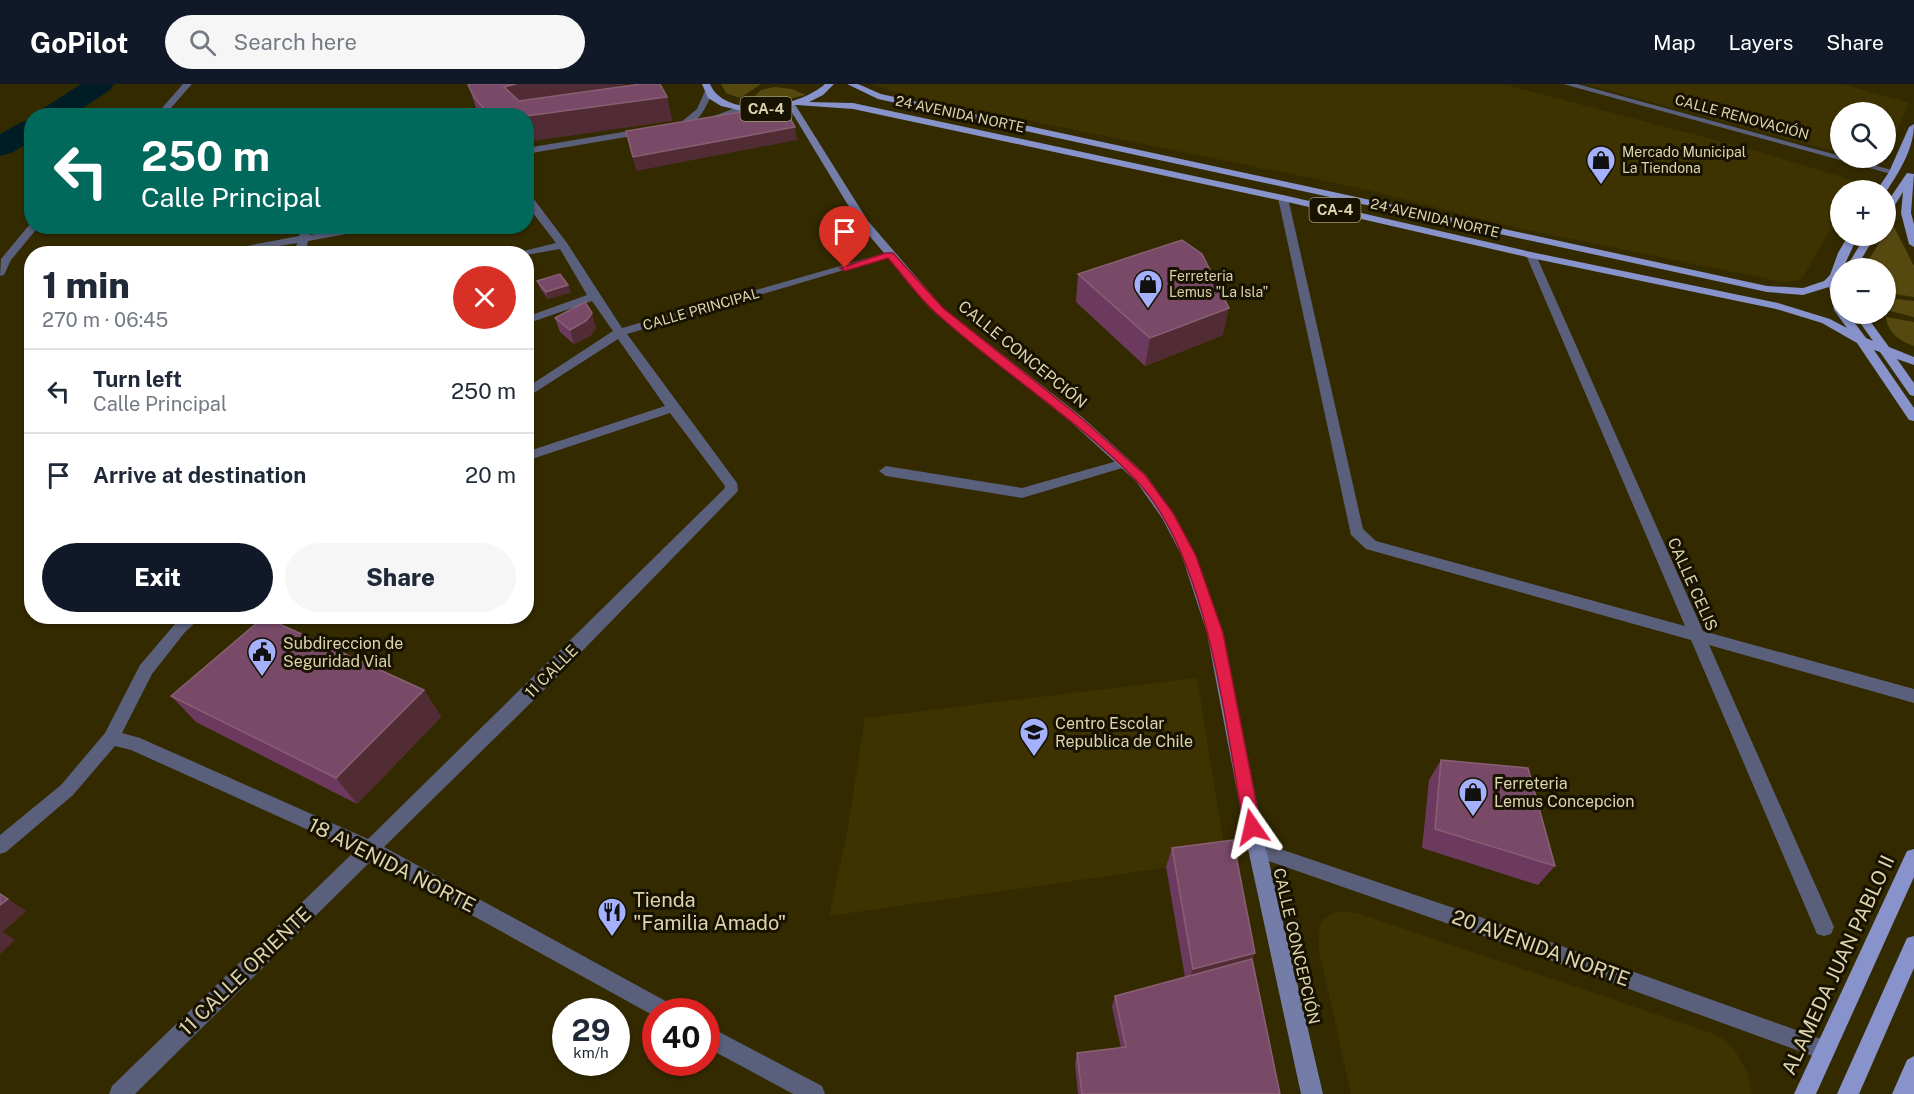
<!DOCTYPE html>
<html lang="en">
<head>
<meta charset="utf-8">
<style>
  :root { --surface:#fff; --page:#f6f6f7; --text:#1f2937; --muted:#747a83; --line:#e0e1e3; --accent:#111827 }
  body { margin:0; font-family:"Public Sans",sans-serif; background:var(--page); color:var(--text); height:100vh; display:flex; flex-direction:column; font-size:22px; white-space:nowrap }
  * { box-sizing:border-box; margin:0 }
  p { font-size:20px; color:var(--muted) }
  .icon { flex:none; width:33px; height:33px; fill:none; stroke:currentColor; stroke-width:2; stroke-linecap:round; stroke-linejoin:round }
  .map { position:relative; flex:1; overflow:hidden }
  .sheet { position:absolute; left:24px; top:162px; width:510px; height:378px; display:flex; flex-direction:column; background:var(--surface); border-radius:24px; box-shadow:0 2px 4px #0004 }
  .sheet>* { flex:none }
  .guide { position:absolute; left:24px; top:24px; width:510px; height:126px; border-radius:24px; box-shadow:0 2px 4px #0004; background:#00695c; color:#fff; overflow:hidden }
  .buttons { position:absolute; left:1830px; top:18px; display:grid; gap:12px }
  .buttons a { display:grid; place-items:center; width:66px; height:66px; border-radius:50%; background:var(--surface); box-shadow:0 2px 4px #0004; font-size:30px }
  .speed { position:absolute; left:552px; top:914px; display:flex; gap:12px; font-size:30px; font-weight:700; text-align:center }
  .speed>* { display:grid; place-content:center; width:78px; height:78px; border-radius:50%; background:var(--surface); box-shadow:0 2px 4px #0004; line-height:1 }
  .speed small { font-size:15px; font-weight:400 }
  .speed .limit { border:9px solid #d22; background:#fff; color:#111 }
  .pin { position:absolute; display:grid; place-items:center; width:51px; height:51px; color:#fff; margin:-62px -26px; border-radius:50% 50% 50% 0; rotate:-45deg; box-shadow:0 0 6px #0007 }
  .pin .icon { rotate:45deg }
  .me { position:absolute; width:66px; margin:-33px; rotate:349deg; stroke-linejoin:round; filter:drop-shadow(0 0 4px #0008) }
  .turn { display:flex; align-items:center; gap:21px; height:126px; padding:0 18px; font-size:27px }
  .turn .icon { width:78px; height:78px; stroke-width:2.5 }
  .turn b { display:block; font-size:42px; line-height:51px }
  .round { display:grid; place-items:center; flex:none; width:63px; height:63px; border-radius:32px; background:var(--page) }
  .headline { display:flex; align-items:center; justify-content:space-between; height:102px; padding:0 18px }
  h1 { font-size:36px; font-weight:800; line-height:45px }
  .button { display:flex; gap:12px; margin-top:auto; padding:12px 18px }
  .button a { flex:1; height:69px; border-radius:36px; background:var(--accent); color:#fff; font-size:24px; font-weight:800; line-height:69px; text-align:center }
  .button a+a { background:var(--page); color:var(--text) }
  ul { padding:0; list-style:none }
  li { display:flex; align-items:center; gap:18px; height:84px; padding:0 18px; border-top:2px solid var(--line) }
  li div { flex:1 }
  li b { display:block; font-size:22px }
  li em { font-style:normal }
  header { display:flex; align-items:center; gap:36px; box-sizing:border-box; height:84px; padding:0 30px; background:var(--accent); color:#fff }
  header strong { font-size:28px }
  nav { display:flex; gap:33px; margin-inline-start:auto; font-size:21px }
  .search { width:420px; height:54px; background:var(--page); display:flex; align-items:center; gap:15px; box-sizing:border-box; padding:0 21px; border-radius:33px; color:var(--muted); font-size:22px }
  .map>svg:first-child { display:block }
  .built { fill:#3d3200 }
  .green { fill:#564910 }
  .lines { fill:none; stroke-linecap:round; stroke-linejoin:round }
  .river { fill:#001d25; fill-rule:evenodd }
  .street { fill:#5a5f7b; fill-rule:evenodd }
  .secondary { fill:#747ca8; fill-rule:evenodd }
  .primary { fill:#8892cb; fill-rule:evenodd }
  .wall { fill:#6d3a5f }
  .shaded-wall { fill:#512c35 }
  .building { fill:#794a68; stroke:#896073; stroke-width:1.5 }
  .route { fill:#e11d48; stroke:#92132f; stroke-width:1.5 }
  .labels { text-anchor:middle; stroke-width:6; stroke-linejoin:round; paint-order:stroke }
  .far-street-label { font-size:14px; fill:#dcd3af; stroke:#181300 }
  .far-poi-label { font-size:14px; fill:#dcd3af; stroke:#181300; text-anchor:start }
  .shield { fill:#181300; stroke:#a1997a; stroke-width:1.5 }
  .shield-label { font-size:15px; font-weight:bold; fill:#dcd3af }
  .street-label { font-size:16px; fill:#dcd3af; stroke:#181300 }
  .poi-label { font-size:16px; fill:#dcd3af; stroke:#181300; text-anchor:start }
  .near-street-label { font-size:20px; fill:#dcd3af; stroke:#181300 }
  .near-poi-label { font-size:20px; fill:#dcd3af; stroke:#181300; text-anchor:start }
</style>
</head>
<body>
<header>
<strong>GoPilot</strong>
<div class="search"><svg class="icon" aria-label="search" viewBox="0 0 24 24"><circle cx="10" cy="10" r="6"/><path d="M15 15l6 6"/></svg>Search here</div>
<nav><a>Map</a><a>Layers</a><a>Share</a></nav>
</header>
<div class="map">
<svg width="1914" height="1010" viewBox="0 0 1914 1010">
  <rect width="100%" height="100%" fill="#332a00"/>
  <g class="built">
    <polygon points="874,0 1503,0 1760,68 1858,98 1853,106 1840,106 1840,129 1803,193 1798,197 1783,198 1517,144 1359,104 899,10"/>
    <polygon points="1584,0 1842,0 1909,19 1883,80 1858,74 1886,74 1886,28 1840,28 1840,69"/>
    <polygon points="1197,594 1226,775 829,832 847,749 865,634"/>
    <polygon points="1346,827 1360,830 1709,948 1725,956 1735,966 1747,989 1752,1010 1351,1010 1318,862 1320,842 1323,835 1335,828"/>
  </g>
  <g class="green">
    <polygon points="721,0 761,0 740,14 726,9"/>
    <polygon points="774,3 792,5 806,11 774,18 750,17 761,6"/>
    <polygon points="1890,142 1894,143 1914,182 1914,213 1895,210 1886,213 1886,184 1864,184 1883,152 1886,152"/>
    <polygon points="1896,215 1914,217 1914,233 1886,226 1886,220"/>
    <path d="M1886 233 1914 238V262C1901 258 1887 248 1886 233Z"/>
  </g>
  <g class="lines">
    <g class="river">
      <polygon points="81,0 114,0 110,6 71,32 37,32 41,26"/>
      <polygon points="32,35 32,57 11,69 0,72 0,50 22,38"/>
    </g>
    <g class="street">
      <polygon points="183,0 192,0 164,32 155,32"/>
      <polygon points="1563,0 1577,0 1899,88 1891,90"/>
      <path d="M705 7 712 9C707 22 697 44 680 43V39L697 25Z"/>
      <polygon points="743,21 746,22 746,26 709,39 701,37"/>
      <polygon points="647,44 650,45 650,49 526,70 526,64"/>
      <polygon points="526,109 530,110 567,159 622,244 886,169 894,169 895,171 627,250 737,399 738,407 556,594 384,763 671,920 674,927 656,927 656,933 372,776 135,1010 109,1010 112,1002 355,767 131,666 115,662 73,711 6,768 0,770 0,751 61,701 105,649 140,581 175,540 184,532 203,532 185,548 152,590 122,649 140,654 368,755 724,405 725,402 670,329 526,377 526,368 665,322 618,255 526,314 526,304 613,247 592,217 526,240 526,233 587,211 560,165 526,171 511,170 556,159 526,120"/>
      <polygon points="1283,111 1288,114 1363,445 1376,457 1685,542 1526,171 1527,169 1535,169 1703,547 1914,605 1914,619 1709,561 1834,843 1831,850 1824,852 1817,850 1691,556 1366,465 1351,451 1278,114"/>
      <polygon points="30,140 32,142 39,142 11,176 4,191 0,192 1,175"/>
      <polygon points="303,142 313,142 310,151 362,142 390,142 308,157 305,170 294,170 297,159 232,170 204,170 299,152"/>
      <polygon points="1124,375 1131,379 1129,382 1022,414 886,392 879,387 886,382 1022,404"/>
      <polygon points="1257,757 1489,836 1824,956 1831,959 1834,966 1831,973 1824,976 1489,854 1257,773 1251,771 1248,765 1251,759"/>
      <polygon points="706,941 822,1002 825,1010 793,1010 706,963"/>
    </g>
    <polygon class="secondary" points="789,20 796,22 868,137 943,224 1082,333 1146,391 1175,432 1196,472 1223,549 1266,765 1323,1010 1301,1010 1248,765 1207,549 1182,472 1162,434 1136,397 1072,339 935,228 860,141 788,22"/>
    <g class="primary">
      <path d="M702 0H710C726 37 800 23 825 0H834L823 11 809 18 853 19 1283 111 1531 168 1778 219 1830 235 1847 244 1834 226 1829 203 1803 211 1767 208 878 15 847 0H858L881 10 1767 202 1803 204 1824 197 1830 191 1838 169 1848 152H1858L1843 184H1840V230H1848L1866 254 1873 257 1854 230H1865L1889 263 1914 273V281L1897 275 1914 299V312L1910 311 1880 268 1874 266 1914 324V337L1909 336 1857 259 1822 239 1776 225 1531 174 1283 117 853 25 797 21 762 27H742L721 22 708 14Z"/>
      <path d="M1914 40C1914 65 1899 88 1886 108L1877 106 1889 88 1909 43Z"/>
      <polygon points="1907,89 1914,90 1911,129 1914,140 1914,163 1909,160 1901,129 1903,108 1890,129 1886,130 1886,120"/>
      <polygon points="1865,152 1875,152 1856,184 1846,184"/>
      <polygon points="1914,765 1914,793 1816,1010 1794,1010 1907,767"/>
      <polygon points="1914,852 1914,884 1859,1010 1837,1010 1907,854"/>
      <polygon points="1914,972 1914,1010 1892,1010 1907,976"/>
    </g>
  </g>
  <g class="wall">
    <polygon points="471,0 626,0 605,5 667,13 672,37 526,32 479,32 468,1"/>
    <polygon points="1078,190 1223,251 1145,282 1076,218"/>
    <polygon points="537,197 571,208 548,215 540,204"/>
    <polygon points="555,234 596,244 590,252 574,260 560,248"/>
    <polygon points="424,606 441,633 357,720 196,638 171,612"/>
    <polygon points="1441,676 1555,782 1538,801 1422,764 1429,696"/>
    <polygon points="1172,764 1255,869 1252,875 1280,1010 1078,1010 1075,980 1077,969 1121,964 1112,923 1115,912 1185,893 1166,783"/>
  </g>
  <g class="shaded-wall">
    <polygon points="516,0 626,0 512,27 504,3"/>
    <polygon points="667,13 672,37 526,58 526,32"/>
    <polygon points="795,43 797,56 636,87 633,73"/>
    <polygon points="568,201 571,208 548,215 546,208"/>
    <polygon points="1229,224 1223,251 1145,282 1150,254"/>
    <polygon points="592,229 596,244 590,252 574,260 570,246"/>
    <polygon points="424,606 441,633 357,720 336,694"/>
    <polygon points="8,815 26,827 3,848 15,856 0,870 0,821"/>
    <polygon points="1255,869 1247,886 1186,902 1193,885"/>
  </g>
  <g class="building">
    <polygon points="471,0 516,0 504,3 519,17 641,0 660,0 667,13 526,32 490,32 475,14 468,1"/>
    <polygon points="777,22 783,22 795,43 633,73 626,47"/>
    <polygon points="1182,156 1202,170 1229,224 1150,254 1078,190"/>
    <polygon points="560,190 568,201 546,208 537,197"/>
    <polygon points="585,218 592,229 586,237 570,246 555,234"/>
    <polygon points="264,533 424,606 336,694 171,612"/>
    <polygon points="1441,676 1528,684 1555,782 1435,745"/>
    <polygon points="1233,756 1255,869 1193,885 1172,764"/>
    <polygon points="0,810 8,815 0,821"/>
    <polygon points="1252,875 1280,1010 1082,1010 1077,969 1126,963 1115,912"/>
  </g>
  <path class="route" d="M886 169H893L943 224 1081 334 1145 391 1173 429 1196 472 1223 549 1261 743 1258 748 1252 750 1247 748 1244 743C1225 641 1209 472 1135 395 1075 333 1000 287 936 229 918 213 904 192 888 174L845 187 840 184Z"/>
  <defs>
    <g id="shop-pin" transform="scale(1.5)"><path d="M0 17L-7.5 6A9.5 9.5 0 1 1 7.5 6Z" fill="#a5b1fc" stroke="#181300"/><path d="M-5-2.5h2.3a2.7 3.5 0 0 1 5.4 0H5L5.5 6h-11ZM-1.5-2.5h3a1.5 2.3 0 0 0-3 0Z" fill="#111"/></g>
    <g id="civic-pin" transform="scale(1.5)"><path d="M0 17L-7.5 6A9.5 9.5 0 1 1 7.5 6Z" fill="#a5b1fc" stroke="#181300"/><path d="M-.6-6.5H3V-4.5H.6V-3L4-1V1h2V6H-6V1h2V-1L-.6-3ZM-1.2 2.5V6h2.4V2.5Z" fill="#111"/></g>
    <g id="school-pin" transform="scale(1.5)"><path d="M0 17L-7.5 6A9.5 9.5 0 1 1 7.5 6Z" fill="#a5b1fc" stroke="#181300"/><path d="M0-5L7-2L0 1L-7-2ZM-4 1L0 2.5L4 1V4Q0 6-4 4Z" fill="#111"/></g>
    <g id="restaurant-pin" transform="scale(1.5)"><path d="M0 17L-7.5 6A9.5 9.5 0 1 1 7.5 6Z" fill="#a5b1fc" stroke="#181300"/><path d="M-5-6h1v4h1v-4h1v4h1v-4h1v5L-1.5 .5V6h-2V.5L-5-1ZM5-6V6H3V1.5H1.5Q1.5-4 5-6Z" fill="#111"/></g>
  </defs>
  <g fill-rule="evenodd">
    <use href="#shop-pin" x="1601" y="76"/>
    <use href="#shop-pin" x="1148" y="200"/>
    <use href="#civic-pin" x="262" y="568"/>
    <use href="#school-pin" x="1034" y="648"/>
    <use href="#shop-pin" x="1473" y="708"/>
    <use href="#restaurant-pin" x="612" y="828"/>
  </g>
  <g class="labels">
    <g class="far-street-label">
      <text transform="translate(960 30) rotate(12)" y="5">24 AVENIDA NORTE</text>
      <text transform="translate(1742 33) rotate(15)" y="5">CALLE RENOVACIÓN</text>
      <text transform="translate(1435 134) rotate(13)" y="5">24 AVENIDA NORTE</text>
      <text transform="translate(701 225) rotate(-16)" y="5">CALLE PRINCIPAL</text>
    </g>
    <g class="far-poi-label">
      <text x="1622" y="73">Mercado Municipal<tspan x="1622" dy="16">La Tiendona</tspan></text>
      <text x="1169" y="197">Ferreteria<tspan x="1169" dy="16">Lemus "La Isla"</tspan></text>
    </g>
    <g class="shield">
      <rect x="740.5" y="13" width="51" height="24" rx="4.5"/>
      <rect x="1309.5" y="114" width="51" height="24" rx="4.5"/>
    </g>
    <g class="shield-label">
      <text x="766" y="30">CA-4</text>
      <text x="1335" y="131">CA-4</text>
    </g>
    <g class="street-label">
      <text transform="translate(1023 270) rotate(39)" y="6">CALLE CONCEPCIÓN</text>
      <text transform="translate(1693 500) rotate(66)" y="6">CALLE CELIS</text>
      <text transform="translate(551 587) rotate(-45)" y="6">11 CALLE</text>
      <text transform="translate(1297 862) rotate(77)" y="6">CALLE CONCEPCIÓN</text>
    </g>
    <g class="poi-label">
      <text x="283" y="565">Subdireccion de<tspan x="283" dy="18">Seguridad Vial</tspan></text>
      <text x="1055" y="645">Centro Escolar<tspan x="1055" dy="18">Republica de Chile</tspan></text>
      <text x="1494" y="705">Ferreteria<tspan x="1494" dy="18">Lemus Concepcion</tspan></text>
    </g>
    <g class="near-street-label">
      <text transform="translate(392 781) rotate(27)" y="7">18 AVENIDA NORTE</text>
      <text transform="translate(1541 864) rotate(20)" y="7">20 AVENIDA NORTE</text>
      <text transform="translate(1838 881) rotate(-65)" y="7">ALAMEDA JUAN PABLO II</text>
      <text transform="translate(245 887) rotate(-44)" y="7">11 CALLE ORIENTE</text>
    </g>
    <g class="near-poi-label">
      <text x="633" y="823">Tienda<tspan x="633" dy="23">"Familia Amado"</tspan></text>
    </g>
  </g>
</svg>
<div class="buttons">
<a><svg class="icon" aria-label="search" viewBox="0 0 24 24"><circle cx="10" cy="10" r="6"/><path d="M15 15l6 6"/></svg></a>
<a>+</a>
<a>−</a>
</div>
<div class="speed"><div>29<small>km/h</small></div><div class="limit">40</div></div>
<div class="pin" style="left:845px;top:184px;background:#d93025"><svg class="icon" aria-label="arrive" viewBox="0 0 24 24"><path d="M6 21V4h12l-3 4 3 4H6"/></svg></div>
<svg class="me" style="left:1252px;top:743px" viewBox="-20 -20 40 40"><path d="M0-17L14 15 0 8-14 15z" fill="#e11d48" stroke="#fff" stroke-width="4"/></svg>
<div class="guide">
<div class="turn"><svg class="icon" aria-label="left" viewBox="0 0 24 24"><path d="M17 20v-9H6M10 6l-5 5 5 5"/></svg><div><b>250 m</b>Calle Principal</div></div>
</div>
<section class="sheet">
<div class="headline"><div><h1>1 min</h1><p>270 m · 06:45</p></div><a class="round" style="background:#d93025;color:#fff"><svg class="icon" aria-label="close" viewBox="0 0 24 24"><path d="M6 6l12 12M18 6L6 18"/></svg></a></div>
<ul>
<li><svg class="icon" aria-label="left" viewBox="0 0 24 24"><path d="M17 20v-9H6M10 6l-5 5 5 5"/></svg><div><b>Turn left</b><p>Calle Principal</p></div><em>250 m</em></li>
<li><svg class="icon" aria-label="arrive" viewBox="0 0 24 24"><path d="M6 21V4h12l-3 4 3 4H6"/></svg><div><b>Arrive at destination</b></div><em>20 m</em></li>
</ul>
<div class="button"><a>Exit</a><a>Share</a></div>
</section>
</div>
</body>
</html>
